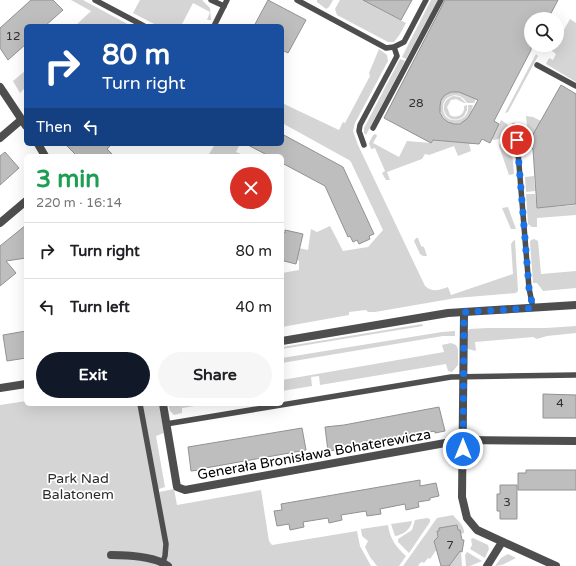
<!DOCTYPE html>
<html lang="en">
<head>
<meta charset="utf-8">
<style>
  :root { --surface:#fff; --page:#f6f6f6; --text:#202124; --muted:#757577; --line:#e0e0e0; --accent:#111827 }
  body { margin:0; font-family:"Varela Round",sans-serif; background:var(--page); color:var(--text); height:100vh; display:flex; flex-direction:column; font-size:15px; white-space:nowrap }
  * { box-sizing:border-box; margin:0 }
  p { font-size:13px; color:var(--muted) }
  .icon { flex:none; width:22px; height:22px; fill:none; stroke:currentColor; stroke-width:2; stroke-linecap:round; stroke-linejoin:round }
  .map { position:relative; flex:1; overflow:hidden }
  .drawer { position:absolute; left:24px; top:154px; width:260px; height:252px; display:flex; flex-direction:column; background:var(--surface); border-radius:6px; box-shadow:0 4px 16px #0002 }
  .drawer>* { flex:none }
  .hud { position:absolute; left:24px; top:24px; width:260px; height:122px; border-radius:6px; box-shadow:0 4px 16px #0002; background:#1a4fa0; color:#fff; overflow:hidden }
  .tools { position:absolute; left:524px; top:12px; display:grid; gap:8px }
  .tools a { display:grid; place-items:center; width:40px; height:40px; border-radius:50%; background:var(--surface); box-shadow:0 4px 16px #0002; font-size:20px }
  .pin { position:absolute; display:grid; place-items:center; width:34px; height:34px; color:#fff; margin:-17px; border:2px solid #fff; border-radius:50%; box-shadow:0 1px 4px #0007 }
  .me { position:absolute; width:44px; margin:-22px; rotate:0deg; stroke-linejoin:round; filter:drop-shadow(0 0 3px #0008) }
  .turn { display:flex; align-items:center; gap:14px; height:84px; padding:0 12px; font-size:18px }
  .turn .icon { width:52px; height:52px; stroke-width:2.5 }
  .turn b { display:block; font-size:28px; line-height:34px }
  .then { display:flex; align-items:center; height:38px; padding:0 12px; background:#0003; gap:8px; font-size:15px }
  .round { display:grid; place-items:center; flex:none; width:42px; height:42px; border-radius:21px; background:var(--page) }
  .summary { display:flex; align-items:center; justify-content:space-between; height:68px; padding:0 12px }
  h1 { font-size:24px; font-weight:800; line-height:30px; color:#1e9e55 }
  .action { display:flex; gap:8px; margin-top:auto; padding:8px 12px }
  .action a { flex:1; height:46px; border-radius:24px; background:var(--accent); color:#fff; font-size:16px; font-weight:800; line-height:46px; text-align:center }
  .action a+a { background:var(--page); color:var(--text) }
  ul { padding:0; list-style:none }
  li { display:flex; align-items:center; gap:12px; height:56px; padding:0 12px; border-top:1px solid var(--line) }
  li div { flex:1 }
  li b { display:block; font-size:15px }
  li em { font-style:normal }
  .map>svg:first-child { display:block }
  .green { fill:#d5d5d5 }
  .building { fill:#bebebe; stroke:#929292; fill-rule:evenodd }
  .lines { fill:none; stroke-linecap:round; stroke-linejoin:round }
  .service { stroke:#4e4e4e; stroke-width:5.5 }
  .pedestrian { stroke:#4e4e4e; stroke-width:8 }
  .minor { stroke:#4e4e4e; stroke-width:8 }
  .tertiary { stroke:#4e4e4e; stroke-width:8 }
  .route { stroke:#1a73e8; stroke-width:7; stroke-dasharray:0 12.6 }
  .labels { text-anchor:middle; stroke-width:3.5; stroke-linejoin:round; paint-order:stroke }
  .number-label { font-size:12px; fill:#303030 }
  .street-label { font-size:14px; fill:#000; stroke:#fff }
  .park-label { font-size:14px; fill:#2c2c2c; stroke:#fff }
</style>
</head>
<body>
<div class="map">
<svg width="576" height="566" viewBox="0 0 576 566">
  <rect width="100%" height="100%" fill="#fff"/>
  <g class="green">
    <polygon points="71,0 83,0 131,26 75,26 91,11"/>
    <polygon points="140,0 202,0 210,8 211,20 207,20 210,12 193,3 181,26 158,26 133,13"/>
    <polygon points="317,0 333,0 329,7 326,9 317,2"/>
    <polygon points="340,0 363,0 406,23 400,34 394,42 388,42 337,15 335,9"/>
    <polygon points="431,0 438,0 406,59 402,57"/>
    <polygon points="570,19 576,23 576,82 546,64 549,58 553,60 556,54 552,51"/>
    <path d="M379 49 387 55 388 61 355 123 353 131 358 145 425 286C433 293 439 290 448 287L451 295 513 274 511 244 513 241 515 240 518 291 516 293 456 298 375 312H368L366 310 349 312V315L282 327V273L299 270V261L297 260 299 248 308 250 311 229 317 232 330 226 343 251 368 247 383 230 351 162 349 160 282 123V103L339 130 343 122 345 123 370 76 369 73Z"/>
    <polygon points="536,54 538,56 508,112 505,113"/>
    <polygon points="400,59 405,61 366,135 364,133 364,128"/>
    <polygon points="26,70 26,87 20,93 13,81"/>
    <path d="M451 92H459L476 99 474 103H467C463 96 456 93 449 97 445 99 443 103 443 107 442 126 471 124 468 105H473C464 148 418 106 451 92Z"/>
    <path d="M453 96 460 97 466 103H464L456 99 451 100 447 107 450 115C457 119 465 115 464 106L467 105V110L464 116C448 129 434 103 453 96Z"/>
    <polygon points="526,116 533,117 541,121 544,145 528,136"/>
    <polygon points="501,120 507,124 510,128 514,174 509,175 499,146 502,138 494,140 492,139"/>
    <polygon points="376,134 377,136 373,143 399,157 407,141 431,143 433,140 479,144 469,144 471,151 458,156 454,146 429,155 425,154 422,159 387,172 390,180 386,180 382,173 385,171 375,148 371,149 369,143 373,135"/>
    <polygon points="215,144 240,144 236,152 241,154 240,156 208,156"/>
    <polygon points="534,176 535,191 526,192 525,177"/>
    <polygon points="526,194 535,194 537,208 576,205 576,215 537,218 537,227 532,227 528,224"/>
    <polygon points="508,207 516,229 511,229 502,208"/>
    <polygon points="416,238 418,238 421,246 424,247 427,256 423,256 420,254 414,241"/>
    <polygon points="534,239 538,241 541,274 576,271 576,288 543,291 537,283 533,283 530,242 531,240"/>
    <polygon points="422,324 423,326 282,349 282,347"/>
    <path d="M576 326V333L547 336 537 339 533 337 475 342 476 351 468 349C465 343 466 336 469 329L487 328H546Z"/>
    <polygon points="455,331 455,336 443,336 282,363 282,358 442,332"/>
    <polygon points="451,343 456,345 458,349 458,365 452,372 448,371 446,364 320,385 319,376 311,377 312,386 282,391 282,380 444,352 442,345"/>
    <polygon points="26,401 26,404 159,404 164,433 156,436 165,487 159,489 159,492 174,489 177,505 261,490 269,541 272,545 357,531 360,546 371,566 0,566 0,405"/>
    <polygon points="168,404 207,404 182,408 182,413 174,415 170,411"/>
    <path d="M453 515C457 520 465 526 464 533L461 534 460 530H458L457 525 439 528V531L437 532 439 546 430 559 428 558 424 563 422 562 420 563 418 566H403L437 518Z"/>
    <polygon points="427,518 430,519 430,522 409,553 398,542 398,539 412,530 415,520"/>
    <path d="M412 521C411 529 403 535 395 536L391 524Z"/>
    <path d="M388 525C390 539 396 547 406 556L399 566H377L370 557 365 547 368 541 362 536 361 529Z"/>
    <polygon points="473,538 488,545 489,549 485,558 470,549 472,545 471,539"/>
    <polygon points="460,551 461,552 462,566 446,566"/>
    <polygon points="467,552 482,561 470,566 466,566 465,555"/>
    <path d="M508 554 516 558C509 561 503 566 495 566L501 558Z"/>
  </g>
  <g class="building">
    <polygon points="31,0 53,0 63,10 45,26 26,26 26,44 8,60 0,48 0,28"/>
    <polygon points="268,0 306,20 288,53 282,50 282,26 254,26"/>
    <polygon points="363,0 412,0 401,20"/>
    <path d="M445 0H558L548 19H531V50L494 121 499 124 490 143 482 139 479 144 433 140 431 143 384 118ZM451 92H459L478 100 468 118 460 124H454L448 122 443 118 440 113V106L441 100 445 95Z"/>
    <polygon points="561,85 576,94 576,204 537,208 533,149 527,145"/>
    <polygon points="282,134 343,167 374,234 369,236 370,239 359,244 357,240 353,242 350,236 348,237 325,186 282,163 282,156 269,156 246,144 282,144"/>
    <polygon points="65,144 112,144 107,149 114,156 77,156"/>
    <polygon points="5,152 19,168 0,185 0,156"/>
    <polygon points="26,225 26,258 6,261 16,273 0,286 0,246"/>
    <polygon points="285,230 303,234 296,264 284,261 284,259 282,258 282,232 285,233"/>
    <polygon points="26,331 26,358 7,361 3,335"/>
    <polygon points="543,394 576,395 576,418 543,418"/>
    <polygon points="439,407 445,431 435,433 435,431 365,443 337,448 337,450 328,451 325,427 344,425"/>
    <polygon points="302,428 306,450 200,469 200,470 191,471 188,447"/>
    <polygon points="526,470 576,470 576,490 518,490 518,473 526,473"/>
    <polygon points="420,480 420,486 436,483 439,496 430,498 430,500 418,502 419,507 406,510 405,504 380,509 381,514 367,516 366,511 341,515 342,520 329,523 328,518 303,522 304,527 290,530 289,524 277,526 274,511 282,510 281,504"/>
    <polygon points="500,485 517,485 517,519 500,519 500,511 497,511 497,494 500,494"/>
    <polygon points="457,525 458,530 460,530 462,540 464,540 462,552 460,551 449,566 441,566 434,541 438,537 437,531 439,531 439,528"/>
  </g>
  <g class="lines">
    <g class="service">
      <polyline points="95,0 144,26"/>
      <polyline points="211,0 224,6"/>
      <polyline points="297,0 386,48 394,47 404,42 426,0"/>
      <polyline points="214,26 227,0"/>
      <polyline points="537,65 576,86"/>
      <polyline points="514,126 516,133"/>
      <polyline points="373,128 441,0"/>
      <polyline points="517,140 529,288 533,308"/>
      <polyline points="364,145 359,131 360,125 397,56 394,47"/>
      <polyline points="140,404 166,544 165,556 163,562"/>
      <polyline points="166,424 451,377 576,375"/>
    </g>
    <path class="pedestrian" d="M111 555C128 555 154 556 168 566"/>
    <g class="minor">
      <polyline points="0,87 26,126"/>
      <polyline points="0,138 21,120"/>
      <polyline points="38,144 45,156"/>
      <polyline points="0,223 26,201"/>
      <polyline points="464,313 462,497 467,518 477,530 556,566"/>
      <polyline points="163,404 177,487 185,490 462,440 576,441"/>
      <polyline points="487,566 502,542"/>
    </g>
    <g class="tertiary">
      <polyline points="282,341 448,313 576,305"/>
      <polyline points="0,388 26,384"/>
    </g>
  </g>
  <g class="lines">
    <polyline class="route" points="463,449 464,312 533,308 529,288 517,140"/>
  </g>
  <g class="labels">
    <g class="number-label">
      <text x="13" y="40">12</text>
      <text x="416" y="107">28</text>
      <text x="560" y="407">4</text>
      <text x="507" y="506">3</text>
      <text x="450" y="549">7</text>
    </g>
    <g class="street-label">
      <text transform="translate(314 454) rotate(-10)" y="5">Generała Bronisława Bohaterewicza</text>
    </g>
    <g class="park-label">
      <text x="78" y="483">Park Nad<tspan x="78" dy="16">Balatonem</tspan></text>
    </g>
  </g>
</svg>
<div class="tools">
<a><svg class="icon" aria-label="search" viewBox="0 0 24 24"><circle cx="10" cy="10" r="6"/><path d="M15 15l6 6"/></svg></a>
</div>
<div class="pin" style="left:517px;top:140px;background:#d93025"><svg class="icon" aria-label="arrive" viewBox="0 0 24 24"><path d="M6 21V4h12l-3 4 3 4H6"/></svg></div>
<svg class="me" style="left:463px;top:449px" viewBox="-20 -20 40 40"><circle r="17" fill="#1a73e8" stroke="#fff" stroke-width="3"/><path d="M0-11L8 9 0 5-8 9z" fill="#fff"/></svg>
<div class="hud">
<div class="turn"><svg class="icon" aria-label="right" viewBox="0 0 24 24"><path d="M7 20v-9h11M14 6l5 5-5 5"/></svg><div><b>80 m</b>Turn right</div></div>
<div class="then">Then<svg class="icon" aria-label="left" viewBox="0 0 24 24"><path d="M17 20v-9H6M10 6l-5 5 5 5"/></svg></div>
</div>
<section class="drawer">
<div class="summary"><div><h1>3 min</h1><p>220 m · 16:14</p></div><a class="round" style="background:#d93025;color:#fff"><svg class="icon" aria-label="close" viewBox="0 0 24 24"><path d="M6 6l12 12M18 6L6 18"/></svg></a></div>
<ul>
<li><svg class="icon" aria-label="right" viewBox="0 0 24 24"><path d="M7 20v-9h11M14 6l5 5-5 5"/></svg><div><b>Turn right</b></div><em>80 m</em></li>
<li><svg class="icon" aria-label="left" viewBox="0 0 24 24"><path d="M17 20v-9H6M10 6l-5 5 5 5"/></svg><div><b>Turn left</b></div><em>40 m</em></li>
</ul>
<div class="action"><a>Exit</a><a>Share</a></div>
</section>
</div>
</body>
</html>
